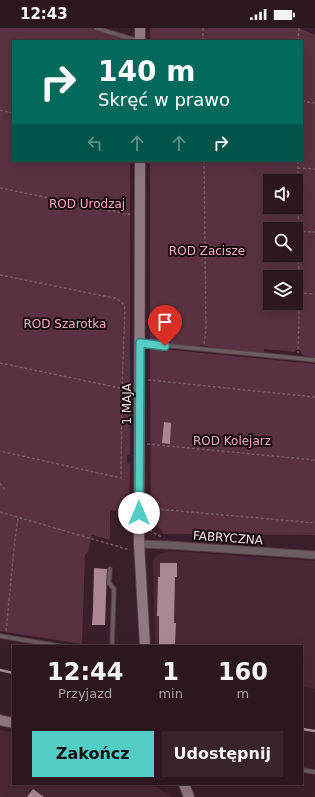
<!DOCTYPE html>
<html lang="pl">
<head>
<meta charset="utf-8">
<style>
  :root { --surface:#2c1620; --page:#38232d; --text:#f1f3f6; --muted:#a69fa5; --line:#48353e; --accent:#54cdc7 }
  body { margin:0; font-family:"DejaVu Sans",sans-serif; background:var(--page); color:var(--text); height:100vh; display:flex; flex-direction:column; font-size:15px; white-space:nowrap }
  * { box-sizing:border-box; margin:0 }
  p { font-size:13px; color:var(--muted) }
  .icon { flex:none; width:22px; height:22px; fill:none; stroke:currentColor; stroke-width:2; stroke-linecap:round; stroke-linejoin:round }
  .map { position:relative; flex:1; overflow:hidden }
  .drawer { position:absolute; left:12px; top:617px; width:291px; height:140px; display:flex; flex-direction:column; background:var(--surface); border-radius:0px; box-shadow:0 4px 16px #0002,0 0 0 1px var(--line) }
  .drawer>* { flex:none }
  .guide { position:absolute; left:12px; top:12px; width:291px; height:122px; border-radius:0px; box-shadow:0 4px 16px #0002,0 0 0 1px var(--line); background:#00695c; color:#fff; overflow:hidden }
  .controls { position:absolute; left:263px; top:146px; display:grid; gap:8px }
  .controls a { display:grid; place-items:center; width:40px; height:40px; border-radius:0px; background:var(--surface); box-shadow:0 4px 16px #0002,0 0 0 1px var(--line); font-size:20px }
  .pin { position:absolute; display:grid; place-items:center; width:34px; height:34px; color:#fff; margin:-41px -17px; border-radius:50% 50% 50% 0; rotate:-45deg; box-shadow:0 0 4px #0007 }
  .pin .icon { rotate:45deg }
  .me { position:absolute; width:44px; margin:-22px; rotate:0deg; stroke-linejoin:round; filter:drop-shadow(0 0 3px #0008) }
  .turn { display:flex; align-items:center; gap:14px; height:84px; padding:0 20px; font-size:18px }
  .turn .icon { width:52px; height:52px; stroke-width:2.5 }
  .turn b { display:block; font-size:28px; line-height:34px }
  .lanes { display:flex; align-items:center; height:38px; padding:0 20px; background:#0003; justify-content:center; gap:20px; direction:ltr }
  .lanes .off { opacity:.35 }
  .eta { display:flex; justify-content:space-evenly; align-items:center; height:68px; text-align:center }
  .eta b { font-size:24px; font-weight:700; line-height:28px }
  .button { display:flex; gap:8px; margin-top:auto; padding:8px 20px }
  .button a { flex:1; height:46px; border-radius:0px; background:var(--accent); color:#111; font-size:16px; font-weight:700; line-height:46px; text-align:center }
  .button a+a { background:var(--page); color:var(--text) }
  .status { display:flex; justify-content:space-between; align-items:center; height:28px; padding:0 20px; background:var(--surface); direction:ltr }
  .status svg { height:11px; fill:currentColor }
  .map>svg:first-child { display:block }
  .built { fill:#492736 }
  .green { fill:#593142; fill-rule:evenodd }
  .building { fill:#ab8795 }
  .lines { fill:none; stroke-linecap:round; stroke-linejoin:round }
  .lane-casing { stroke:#583d49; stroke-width:5.5 }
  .street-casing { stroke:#583d49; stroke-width:9 }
  .secondary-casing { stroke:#583d49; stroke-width:12 }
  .path { stroke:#745a65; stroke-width:1.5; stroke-dasharray:3 2; stroke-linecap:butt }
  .lane { stroke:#6b5c61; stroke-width:3.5 }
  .street { stroke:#6b5c61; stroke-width:7 }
  .secondary { stroke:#907881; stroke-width:10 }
  .rail { stroke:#a8909a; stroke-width:2.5 }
  .route-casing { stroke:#378581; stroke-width:10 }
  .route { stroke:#54cdc7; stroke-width:7 }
  .labels { text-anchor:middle; stroke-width:4; stroke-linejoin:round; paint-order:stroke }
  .park-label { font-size:12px; fill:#f8a9ca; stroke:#1a0d12 }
  .street-label { font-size:12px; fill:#f3dfe6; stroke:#1a0d12 }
</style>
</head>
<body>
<div class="status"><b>12:43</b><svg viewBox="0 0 49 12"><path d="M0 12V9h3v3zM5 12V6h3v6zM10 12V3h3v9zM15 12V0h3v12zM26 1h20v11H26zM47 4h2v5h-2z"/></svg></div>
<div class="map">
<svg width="315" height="769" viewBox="0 0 315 769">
  <rect width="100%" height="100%" fill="#3b1e2b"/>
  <g class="built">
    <polygon points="170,523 315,533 315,661 302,658 302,618 155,618 153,533 156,528 160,526"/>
    <polygon points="0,702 13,704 13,756 151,756 173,769 0,769"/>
  </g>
  <g class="green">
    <polygon points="0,0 91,0 128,10 129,13 13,13 13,133 130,133 130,427 127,428 127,435 130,436 129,484 110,482 110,512 92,507 88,524 85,527 82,616 0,603"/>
    <path d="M150 0H299L315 7V330L302 327 300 322H296L295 324 264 321V326L212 320C206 317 202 316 196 319L150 314V133H302V13H150ZM270 153H296V179H270ZM270 201H296V227H270ZM270 249H296V275H270Z"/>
    <polygon points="150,320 315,336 315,507 164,506 151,490"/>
  </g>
  <g class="building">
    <polygon points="164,394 171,395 170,416 162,415"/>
    <polygon points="160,535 177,535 177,549 175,549 174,595 176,595 175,616 173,616 173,618 161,618 161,616 159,616 159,588 157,588 158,549 160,549"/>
    <polygon points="94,540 107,541 105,597 92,597 93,581"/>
    <polygon points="33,761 44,769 27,769"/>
  </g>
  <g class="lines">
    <g class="lane-casing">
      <g id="lane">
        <polyline points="96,0 132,11 139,11"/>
        <polyline points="141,315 315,332"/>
        <polyline points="110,541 109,555 114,561 112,618"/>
        <polyline points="0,608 60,618"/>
        <polyline points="302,742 315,744"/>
      </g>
    </g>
    <g class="street-casing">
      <polyline id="street" points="139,516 168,517 315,527"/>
    </g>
    <g class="secondary-casing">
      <g id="secondary">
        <polyline points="140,13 140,0"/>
        <polyline points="140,133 139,516 145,618"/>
        <polyline points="0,692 13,695"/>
        <polyline points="184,756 189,769"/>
      </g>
    </g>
    <g class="path">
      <polyline points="203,0 203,13"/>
      <polyline points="298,13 299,0"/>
      <polyline points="302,73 315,75"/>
      <polyline points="0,82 13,85"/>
      <polyline points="204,133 206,301 204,316"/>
      <polyline points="298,133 299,287 298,325"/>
      <polyline points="298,140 315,141"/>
      <polyline points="0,160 132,187"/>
      <polyline points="298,203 315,204"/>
      <path d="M0 247 114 270C120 272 124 275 125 282L122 360 121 450 0 423"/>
      <polyline points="299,265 315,266"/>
      <polyline points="0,335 130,362"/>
      <polyline points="148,352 315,369"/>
      <polyline points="147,416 315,432"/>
      <polyline points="0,455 5,462"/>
      <polyline points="156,481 315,495"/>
      <polyline points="0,484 130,522"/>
      <polyline points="148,497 152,504 162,509"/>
      <polyline points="6,603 15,511 18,490"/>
    </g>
    <use href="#lane" class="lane"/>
    <use href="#street" class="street"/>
    <use href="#secondary" class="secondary"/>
    <g class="rail">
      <polyline points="0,642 13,645"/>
      <polyline points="302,701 315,703"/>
    </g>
  </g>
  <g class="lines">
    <g class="route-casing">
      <polyline id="route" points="139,485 140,315 165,318"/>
    </g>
    <use href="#route" class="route"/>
  </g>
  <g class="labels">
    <g class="park-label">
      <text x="87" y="180">ROD Urodzaj</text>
      <text x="207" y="227">ROD Zacisze</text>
      <text x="65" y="300">ROD Szarotka</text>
      <text x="232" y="417">ROD Kolejarz</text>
    </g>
    <g class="street-label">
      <text transform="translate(127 376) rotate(-90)" y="4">1 MAJA</text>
      <text transform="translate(228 510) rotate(4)" y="4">FABRYCZNA</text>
    </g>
  </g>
</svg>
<div class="controls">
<a><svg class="icon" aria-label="sound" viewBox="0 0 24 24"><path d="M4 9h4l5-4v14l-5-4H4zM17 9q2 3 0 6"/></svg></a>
<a><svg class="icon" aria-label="search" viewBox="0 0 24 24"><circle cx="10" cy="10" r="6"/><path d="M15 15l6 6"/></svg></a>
<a><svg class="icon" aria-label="layers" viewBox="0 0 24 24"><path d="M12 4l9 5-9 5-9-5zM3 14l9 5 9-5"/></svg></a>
</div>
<div class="pin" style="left:165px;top:318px;background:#d93025"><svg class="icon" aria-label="arrive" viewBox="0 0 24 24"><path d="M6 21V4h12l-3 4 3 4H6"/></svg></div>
<svg class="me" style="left:139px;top:485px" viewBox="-20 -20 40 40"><circle r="19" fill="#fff"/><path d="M0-13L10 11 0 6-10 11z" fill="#54cdc7"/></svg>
<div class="guide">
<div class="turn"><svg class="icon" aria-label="right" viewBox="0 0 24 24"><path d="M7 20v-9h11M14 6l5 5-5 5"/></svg><div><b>140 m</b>Skręć w prawo</div></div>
<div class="lanes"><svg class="icon off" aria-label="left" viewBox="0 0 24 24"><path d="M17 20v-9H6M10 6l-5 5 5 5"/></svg><svg class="icon off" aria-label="ahead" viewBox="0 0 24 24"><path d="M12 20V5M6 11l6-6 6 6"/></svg><svg class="icon off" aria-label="ahead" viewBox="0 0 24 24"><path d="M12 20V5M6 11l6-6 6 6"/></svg><svg class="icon" aria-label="right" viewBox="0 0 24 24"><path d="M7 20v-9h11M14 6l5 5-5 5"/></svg></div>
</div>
<section class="drawer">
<div class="eta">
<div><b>12:44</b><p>Przyjazd</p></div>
<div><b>1</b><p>min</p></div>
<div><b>160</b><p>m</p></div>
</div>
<div class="button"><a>Zakończ</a><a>Udostępnij</a></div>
</section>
</div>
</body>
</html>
